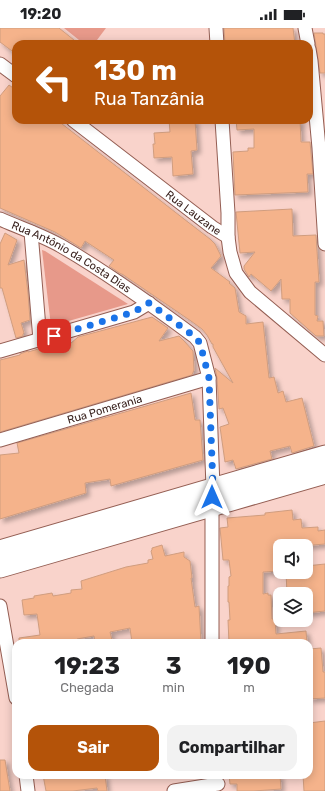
<!DOCTYPE html>
<html lang="pt">
<head>
<meta charset="utf-8">
<style>
  :root { --surface:#fff; --page:#f2f2f2; --text:#202124; --muted:#757577; --accent:#b45309 }
  body { margin:0; font-family:Rubik,sans-serif; background:var(--page); color:var(--text); height:100vh; display:flex; flex-direction:column; font-size:15px; white-space:nowrap }
  * { box-sizing:border-box; margin:0 }
  p { font-size:13px; color:var(--muted) }
  .icon { flex:none; width:22px; height:22px; fill:none; stroke:currentColor; stroke-width:2; stroke-linecap:round; stroke-linejoin:round }
  .map { position:relative; flex:1; overflow:hidden }
  .details { position:absolute; left:12px; top:611px; width:301px; height:140px; display:flex; flex-direction:column; background:var(--surface); border-radius:12px; box-shadow:0 2px 10px #0003 }
  .details>* { flex:none }
  .top-card { position:absolute; left:12px; top:12px; width:301px; height:84px; border-radius:12px; box-shadow:0 2px 10px #0003; background:#b45309; color:#fff; overflow:hidden }
  .controls { position:absolute; left:273px; top:511px; display:grid; gap:8px }
  .controls a { display:grid; place-items:center; width:40px; height:40px; border-radius:8px; background:var(--surface); box-shadow:0 2px 10px #0003; font-size:20px }
  .pin { position:absolute; display:grid; place-items:center; width:34px; height:34px; color:#fff; margin:-17px; border-radius:8px; box-shadow:0 2px 6px #0006 }
  .me { position:absolute; width:44px; margin:-22px; rotate:0deg; stroke-linejoin:round; filter:drop-shadow(0 0 3px #0008) }
  .turn { display:flex; align-items:center; gap:14px; height:84px; padding:0 16px; font-size:18px }
  .turn .icon { width:52px; height:52px; stroke-width:2.5 }
  .turn b { display:block; font-size:28px; line-height:34px }
  .eta { display:flex; justify-content:space-evenly; align-items:center; height:68px; text-align:center }
  .eta b { font-size:24px; font-weight:700; line-height:28px }
  .primary-button { display:flex; gap:8px; margin-top:auto; padding:8px 16px }
  .primary-button a { flex:1; height:46px; border-radius:12px; background:var(--accent); color:#fff; font-size:16px; font-weight:700; line-height:46px; text-align:center }
  .primary-button a+a { background:var(--page); color:var(--text) }
  .status { display:flex; justify-content:space-between; align-items:center; height:28px; padding:0 20px; background:var(--surface); direction:ltr }
  .status svg { height:11px; fill:currentColor }
  .map>svg:first-child { display:block }
  .green { fill:#e7998a }
  .building { fill:#f5b38b; stroke:#d09d7f; filter:url(#shadow) }
  .lines { fill:none; stroke-linecap:round; stroke-linejoin:round }
  .street-casing { stroke:#945e53; stroke-width:15 }
  .secondary-casing { stroke:#945e53; stroke-width:21 }
  .street { stroke:#fff; stroke-width:13 }
  .secondary { stroke:#fff; stroke-width:19 }
  .route { stroke:#1a73e8; stroke-width:7; stroke-dasharray:0 12.6 }
  .labels { text-anchor:middle; stroke-width:3; stroke-linejoin:round; paint-order:stroke }
  .street-label { font-size:11px; fill:#38211d; stroke:#fde3de }
</style>
</head>
<body>
<div class="status"><b>19:20</b><svg viewBox="0 0 49 12"><path d="M0 12V9h3v3zM5 12V6h3v6zM10 12V3h3v9zM15 12V0h3v12zM26 1h20v11H26zM47 4h2v5h-2z"/></svg></div>
<div class="map">
<svg width="325" height="763" viewBox="0 0 325 763">
  <defs>
    <filter id="shadow"><feDropShadow dx="3.5" dy="3.5" stdDeviation="2" flood-color="#0004"/></filter>
  </defs>
  <rect width="100%" height="100%" fill="#f9d3cb"/>
  <g class="green">
    <polygon points="64,0 106,0 94,16 84,16"/>
    <polygon points="42,222 45,223 128,276 51,298"/>
  </g>
  <g class="building">
    <polygon points="0,0 59,0 79,16 16,16 16,26 0,14"/>
    <polygon points="224,0 293,0 295,16 225,16"/>
    <polygon points="314,5 323,5 323,6 325,6 325,45 320,45"/>
    <polygon points="9,57 16,62 16,92 57,92 184,191 210,211 215,216 221,228 211,240 230,254 229,255 235,260 239,284 246,288 246,296 263,294 269,350 274,349 278,365 283,363 286,374 302,370 314,418 292,425 290,418 270,423 272,431 236,441 233,432 225,434 220,399 229,396 223,380 219,381 217,350 215,340 233,355 213,319 213,316 212,316 207,307 202,301 191,293 122,246 121,246 109,238 114,232 85,213 81,220 55,204 0,180 0,68"/>
    <polygon points="169,92 195,92 197,122 191,123 193,146 173,148 172,129 154,130 153,116 155,116 154,105 170,104"/>
    <polygon points="236,92 300,92 301,114 310,114 313,146 307,146 308,164 235,167 233,124 248,123 248,120 254,120 254,101 237,102"/>
    <polygon points="292,181 293,208 316,207 319,254 315,254 315,287 318,288 317,293 323,293 324,308 316,308 290,285 290,271 282,271 281,251 271,263 251,246 249,249 244,241 244,238 255,224 240,225 236,184"/>
    <polygon points="5,205 17,212 8,237 24,232 28,265 30,292 21,295 24,305 23,306 23,308 16,310 2,260 0,260 0,216"/>
    <polygon points="152,289 168,300 159,313 179,308 185,314 193,323 194,342 192,347 0,404 0,332 20,327 20,326 28,323 28,324 62,314 63,322 78,309"/>
    <polygon points="191,365 195,392 200,392 203,432 111,458 110,451 85,455 86,465 0,491 0,427 19,425 17,415"/>
    <polygon points="292,482 293,492 301,491 302,500 318,499 318,503 325,502 325,516 302,518 280,518 280,543 263,544 263,566 268,565 268,567 271,567 272,591 275,591 276,606 306,603 307,615 229,615 228,592 230,592 229,574 228,574 228,558 229,558 229,549 231,548 229,532 223,532 220,500 228,499 227,490 265,487 265,485"/>
    <polygon points="162,517 165,528 184,524 184,529 190,533 192,550 191,550 195,579 199,578 201,615 132,615 130,600 110,604 112,612 95,614 94,608 77,611 77,615 19,615 19,610 40,607 37,586 24,587 22,572 34,570 34,568 52,565 53,568 71,565 71,562 82,561 81,553 126,539 148,535 148,532 153,531 151,523 152,522 152,520"/>
    <polygon points="325,536 325,583 306,585 306,566 287,566 286,544 306,544 306,538"/>
    <polygon points="321,620 323,644 325,644 325,670 309,671 309,621"/>
    <polygon points="325,693 325,762 324,763 304,763 303,747 309,747 309,695"/>
    <polygon points="0,732 5,732 10,763 0,763"/>
    <polygon points="43,747 105,747 107,763 98,763 97,760 73,763 46,763"/>
    <polygon points="229,747 241,747 241,748 280,747 281,761 254,763 237,763 237,756 230,756"/>
  </g>
  <g class="lines">
    <g class="street-casing">
      <g id="street">
        <polyline points="216,0 217,16"/>
        <polyline points="305,0 308,16"/>
        <polyline points="309,21 311,33 319,120 325,216"/>
        <polyline points="0,36 16,48"/>
        <path id="s1" d="M73 92 212 199 228 209 230 224 236 245 250 264 325 327"/>
        <polyline points="222,92 228,185 228,209"/>
        <path id="s2" d="M0 191C20 200 42 207 61 218 108 245 152 277 195 309L200 315 209 350 213 460 212 479V615"/>
        <polyline points="31,204 40,312"/>
        <polyline points="0,323 134,284 149,275"/>
        <path id="s3" d="M0 412 209 350"/>
        <polyline points="0,578 16,670"/>
        <polyline points="26,747 28,763"/>
        <polyline points="174,763 218,756"/>
      </g>
    </g>
    <g class="secondary-casing">
      <g id="secondary">
        <polyline points="0,522 325,427"/>
        <polyline points="0,540 325,446"/>
      </g>
    </g>
    <use href="#street" class="street"/>
    <use href="#secondary" class="secondary"/>
  </g>
  <g class="lines">
    <polyline class="route" points="54,308 134,284 149,275 195,309 200,315 209,350 213,460 212,469"/>
  </g>
  <g class="labels">
    <g class="street-label">
      <text dy="4" stroke="none"><textPath href="#s1" startOffset="152">Rua Lauzane</textPath></text>
      <text dy="4" stroke="none"><textPath href="#s2" startOffset="81">Rua Antônio da Costa Dias</textPath></text>
      <text dy="4" stroke="none"><textPath href="#s3" startOffset="109">Rua Pomerania</textPath></text>
    </g>
  </g>
</svg>
<div class="controls">
<a><svg class="icon" aria-label="sound" viewBox="0 0 24 24"><path d="M4 9h4l5-4v14l-5-4H4zM17 9q2 3 0 6"/></svg></a>
<a><svg class="icon" aria-label="layers" viewBox="0 0 24 24"><path d="M12 4l9 5-9 5-9-5zM3 14l9 5 9-5"/></svg></a>
</div>
<div class="pin" style="left:54px;top:308px;background:#d93025"><svg class="icon" aria-label="arrive" viewBox="0 0 24 24"><path d="M6 21V4h12l-3 4 3 4H6"/></svg></div>
<svg class="me" style="left:212px;top:469px" viewBox="-20 -20 40 40"><path d="M0-17L14 15 0 8-14 15z" fill="#1a73e8" stroke="#fff" stroke-width="4"/></svg>
<div class="top-card">
<div class="turn"><svg class="icon" aria-label="left" viewBox="0 0 24 24"><path d="M17 20v-9H6M10 6l-5 5 5 5"/></svg><div><b>130 m</b>Rua Tanzânia</div></div>
</div>
<section class="details">
<div class="eta">
<div><b>19:23</b><p>Chegada</p></div>
<div><b>3</b><p>min</p></div>
<div><b>190</b><p>m</p></div>
</div>
<div class="primary-button"><a>Sair</a><a>Compartilhar</a></div>
</section>
</div>
</body>
</html>
